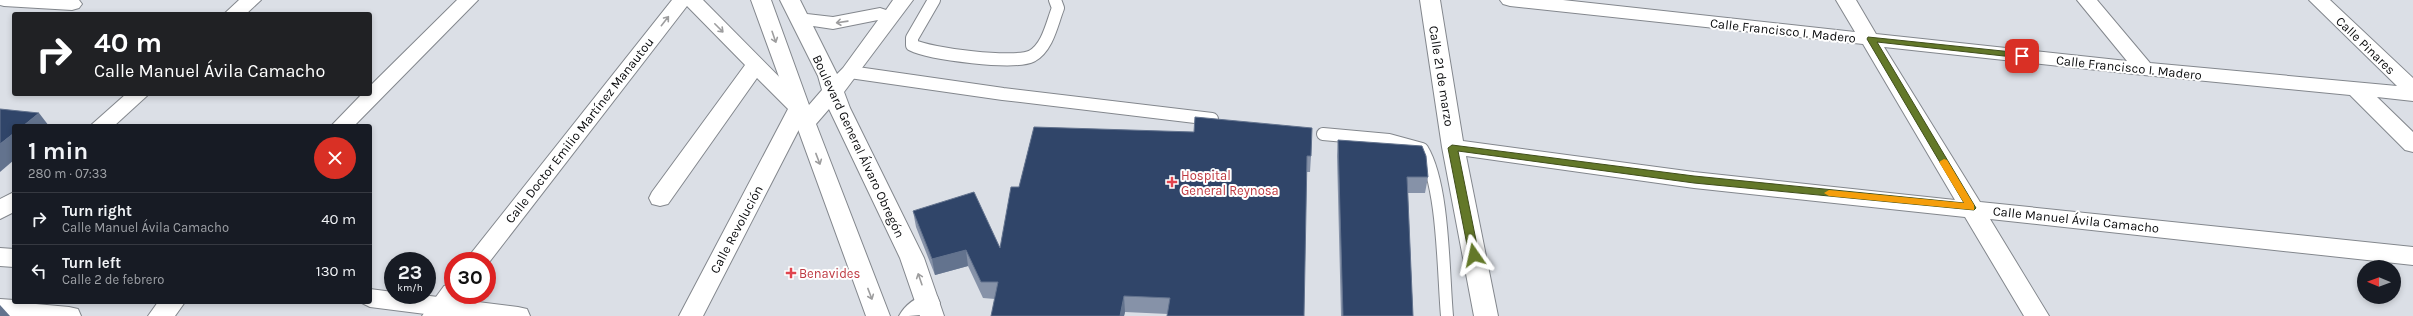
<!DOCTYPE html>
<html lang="en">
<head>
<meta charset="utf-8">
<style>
  :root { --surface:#171b24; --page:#20242c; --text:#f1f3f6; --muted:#9ea1a6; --line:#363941 }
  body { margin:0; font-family:Karla,sans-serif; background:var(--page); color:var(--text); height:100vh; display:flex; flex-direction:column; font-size:15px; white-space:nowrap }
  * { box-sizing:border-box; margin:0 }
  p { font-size:13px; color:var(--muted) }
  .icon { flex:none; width:22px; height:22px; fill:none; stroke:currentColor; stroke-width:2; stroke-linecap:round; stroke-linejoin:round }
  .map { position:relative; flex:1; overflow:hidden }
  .details { position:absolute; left:12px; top:124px; width:360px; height:180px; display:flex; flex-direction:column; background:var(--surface); border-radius:4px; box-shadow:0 2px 6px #0003 }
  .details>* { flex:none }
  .banner { position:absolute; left:12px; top:12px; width:360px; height:84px; border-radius:4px; box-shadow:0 2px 6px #0003; background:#202124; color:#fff; overflow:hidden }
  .needle { width:26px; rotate:271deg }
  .tools { position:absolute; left:2357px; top:260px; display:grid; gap:8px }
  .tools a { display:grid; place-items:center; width:44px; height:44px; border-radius:50%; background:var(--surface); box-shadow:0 2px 6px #0003; font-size:20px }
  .speed { position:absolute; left:384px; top:252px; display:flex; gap:8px; font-size:20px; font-weight:700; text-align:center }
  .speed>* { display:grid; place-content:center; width:52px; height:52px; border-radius:50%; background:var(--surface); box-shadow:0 2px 6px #0003; line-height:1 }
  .speed small { font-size:10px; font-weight:400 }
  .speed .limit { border:6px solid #d22; background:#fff; color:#111 }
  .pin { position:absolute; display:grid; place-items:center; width:34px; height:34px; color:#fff; margin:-17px; border-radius:8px; box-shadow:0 2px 6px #0006 }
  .me { position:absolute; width:44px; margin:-22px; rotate:349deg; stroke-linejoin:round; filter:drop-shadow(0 0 3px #0008) }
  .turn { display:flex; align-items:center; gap:14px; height:84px; padding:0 16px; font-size:18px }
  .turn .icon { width:52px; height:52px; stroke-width:2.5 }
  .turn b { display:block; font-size:28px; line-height:34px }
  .round { display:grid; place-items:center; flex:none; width:42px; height:42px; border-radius:21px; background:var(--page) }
  .head { display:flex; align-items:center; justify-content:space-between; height:68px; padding:0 16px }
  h1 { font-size:24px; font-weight:700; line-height:30px }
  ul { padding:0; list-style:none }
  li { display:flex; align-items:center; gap:12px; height:52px; padding:0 16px; border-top:1px solid var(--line) }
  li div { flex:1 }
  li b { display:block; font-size:15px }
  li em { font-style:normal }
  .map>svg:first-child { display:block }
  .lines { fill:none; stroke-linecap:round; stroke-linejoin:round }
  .service-casing { stroke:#83878d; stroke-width:14 }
  .minor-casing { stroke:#83878d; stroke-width:2 }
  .tertiary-casing { stroke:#83878d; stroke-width:2 }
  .secondary-casing { stroke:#83878d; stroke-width:2 }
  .service { stroke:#fff; stroke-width:12 }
  .minor { fill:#fff; fill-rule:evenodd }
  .tertiary { fill:#fff; fill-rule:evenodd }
  .secondary { fill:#fff; fill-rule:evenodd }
  .wall { fill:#8692a8 }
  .shaded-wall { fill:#63738e }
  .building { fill:#304569; stroke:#63738e }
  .oneway { stroke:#9d9d9e }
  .route { fill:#637829; stroke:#404e1b }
  .slow { fill:#f59e0b }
  .health-dot { fill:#e0444e; stroke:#fff; stroke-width:1.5 }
  .labels { text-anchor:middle; stroke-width:4; stroke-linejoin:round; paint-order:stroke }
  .street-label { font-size:13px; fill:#0a0b0d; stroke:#fff }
  .health-label { font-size:13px; fill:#be3a42; stroke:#fff; text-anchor:start }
</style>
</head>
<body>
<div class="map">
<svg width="2413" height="316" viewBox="0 0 2413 316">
  <rect width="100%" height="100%" fill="#dbdfe6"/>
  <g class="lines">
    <g class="service-casing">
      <g id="service">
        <path d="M934 0 912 38V45C930 54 1015 65 1032 56 1048 47 1052 23 1058 8L1055 0"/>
        <polyline points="850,72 1003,94 1212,119"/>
        <path d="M1323 134 1389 140 1422 149C1444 185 1443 272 1447 316"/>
      </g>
    </g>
    <g class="minor-casing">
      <g id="minor">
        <polygon points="0,0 79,0 82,4 79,8 72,10 4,6 0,5"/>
        <polygon points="457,0 478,0 354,126 331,126 362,94 370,94 370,86"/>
        <polygon points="672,0 703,0 810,108 703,316 679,316 788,109 757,78 668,204 660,206 652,204 649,198 652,192 745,65 687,6 487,265 487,261 465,261"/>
        <polygon points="1420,0 1440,0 1463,141 1694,172 1955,200 1863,44 1510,6 1503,4 1500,0 1563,0 1855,32 1836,0 1856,0 1876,34 2127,61 2077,0 2097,0 2150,63 2397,86 2309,0 2330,0 2413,78 2413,101 2377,97 2413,132 2413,152 2405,150 2350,95 2144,75 1884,47 1980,202 2413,247 2413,265 1990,219 2049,316 2024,316 1965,217 1694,188 1466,156 1498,316 1474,316 1442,147"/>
        <polygon points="453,283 453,295 464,295 448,316 422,316 444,286"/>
        <polygon points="158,302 185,302 175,316 148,316"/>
      </g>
    </g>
    <g class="tertiary-casing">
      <g id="tertiary">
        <polygon points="239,0 261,0 246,14 224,14"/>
        <polygon points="126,94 149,94 114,126 90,126"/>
        <polygon points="14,192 14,212 0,219 0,199"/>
        <polygon points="0,248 14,249 14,267 0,266"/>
        <polygon points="370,289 393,292 393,295 422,295 518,307 527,309 530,316 441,316 370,307 360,302 370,302"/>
        <path d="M928 294 937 296 940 303C931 316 916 316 899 316 905 305 916 297 928 294Z"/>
        <polygon points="0,299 14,300 14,302 69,307 78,309 81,316 0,316"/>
      </g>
    </g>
    <g class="secondary-casing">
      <path id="secondary" d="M751 0H771L809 105 822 90 818 76 780 0H800L807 14 833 17 880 8 886 10 893 0H913L844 92 850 108 924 258 944 316H920L900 258 829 109 816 124 890 316H866ZM878 20 843 68 837 74 813 26 833 29Z"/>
    </g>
    <use href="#service" class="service"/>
    <use href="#minor" class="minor"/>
    <use href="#tertiary" class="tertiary"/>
    <use href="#secondary" class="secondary"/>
  </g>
  <g class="wall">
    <polygon points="1034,127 1311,156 1310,172 1307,172 1168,314 1125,312 1124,316 991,316 995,299 983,298 968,266 935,275 916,227 913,211 1000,248 1019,187"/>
    <polygon points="1338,140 1428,177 1425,193 1408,193 1413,316 1341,316 1337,156"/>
  </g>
  <g class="shaded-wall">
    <polygon points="39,113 49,126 23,126"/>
    <polygon points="14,133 14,160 0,172 0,144"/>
    <polygon points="966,250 968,266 935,275 932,259"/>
    <polygon points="1124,296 1125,312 1124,316 1120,316"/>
    <polygon points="0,305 10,316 0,316"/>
  </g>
  <g class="building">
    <polygon points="0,109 39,113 23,126 14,126 14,133 0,144"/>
    <polygon points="1195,117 1312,128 1311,156 1307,156 1304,316 1167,316 1170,298 1124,296 1120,316 991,316 998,282 981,282 966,250 932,259 913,211 974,192 1000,248 1011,187 1019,187 1034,127 1194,132"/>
    <polygon points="1338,140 1422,146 1426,156 1428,177 1407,177 1413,316 1343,316"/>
  </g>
  <defs><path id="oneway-shaft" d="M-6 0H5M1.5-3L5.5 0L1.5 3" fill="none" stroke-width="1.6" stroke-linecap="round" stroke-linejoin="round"/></defs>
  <g class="oneway">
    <use href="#oneway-shaft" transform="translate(665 21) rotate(-52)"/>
    <use href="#oneway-shaft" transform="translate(842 22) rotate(172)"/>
    <use href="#oneway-shaft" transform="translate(719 28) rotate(45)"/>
    <use href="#oneway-shaft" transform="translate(774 37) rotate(71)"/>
    <use href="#oneway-shaft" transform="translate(818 159) rotate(69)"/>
    <use href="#oneway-shaft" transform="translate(920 279) rotate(-109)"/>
    <use href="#oneway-shaft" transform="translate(870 294) rotate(69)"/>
  </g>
  <polygon class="route" points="1868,37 2022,53 2027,56 2022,58 1877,42 1976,208 1974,210 1694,183 1458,151 1479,255 1474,258 1469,255 1448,148 1452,145 1694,176 1964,203 1867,39"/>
  <polygon class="slow" points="1944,159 1947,160 1974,205 1974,210 1829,196 1824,193 1829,190 1964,203 1939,162"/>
  <g class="health-dot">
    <path d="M1170 176h4v4h4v4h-4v4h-4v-4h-4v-4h4z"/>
    <path d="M789 267h4v4h4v4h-4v4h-4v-4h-4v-4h4z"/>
  </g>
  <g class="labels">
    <g class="street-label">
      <text transform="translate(1783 30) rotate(6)" y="5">Calle Francisco I. Madero</text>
      <text transform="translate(2366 45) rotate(44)" y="5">Calle Pinares</text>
      <text transform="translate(2129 67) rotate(6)" y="5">Calle Francisco I. Madero</text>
      <text transform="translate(1442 76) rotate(81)" y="5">Calle 21 de marzo</text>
      <text transform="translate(579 130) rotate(-52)" y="5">Calle Doctor Emilio Martínez Manautou</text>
      <text transform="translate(859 146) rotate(65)" y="5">Boulevard General Álvaro Obregón</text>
      <text transform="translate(2076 219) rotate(6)" y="5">Calle Manuel Ávila Camacho</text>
      <text transform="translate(736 229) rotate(-62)" y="5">Calle Revolución</text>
    </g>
    <g class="health-label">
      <text x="1181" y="180">Hospital<tspan x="1181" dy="15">General Reynosa</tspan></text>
      <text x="799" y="278">Benavides</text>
    </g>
  </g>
</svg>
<div class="tools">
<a><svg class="needle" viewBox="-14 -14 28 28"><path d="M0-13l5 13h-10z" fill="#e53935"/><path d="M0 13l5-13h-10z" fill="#9ea1a6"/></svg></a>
</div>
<div class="speed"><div>23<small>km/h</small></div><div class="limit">30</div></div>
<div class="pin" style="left:2022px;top:56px;background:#d93025"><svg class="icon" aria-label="arrive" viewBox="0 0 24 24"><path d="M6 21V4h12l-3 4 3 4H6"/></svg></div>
<svg class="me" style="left:1474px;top:255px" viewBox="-20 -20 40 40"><path d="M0-17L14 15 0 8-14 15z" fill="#637829" stroke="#fff" stroke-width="4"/></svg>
<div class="banner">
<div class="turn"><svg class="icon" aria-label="right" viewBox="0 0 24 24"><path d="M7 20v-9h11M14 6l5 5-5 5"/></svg><div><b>40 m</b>Calle Manuel Ávila Camacho</div></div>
</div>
<section class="details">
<div class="head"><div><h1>1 min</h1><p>280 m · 07:33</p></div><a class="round" style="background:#d93025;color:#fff"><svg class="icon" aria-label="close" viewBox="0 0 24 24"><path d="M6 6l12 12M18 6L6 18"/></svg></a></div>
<ul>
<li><svg class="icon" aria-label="right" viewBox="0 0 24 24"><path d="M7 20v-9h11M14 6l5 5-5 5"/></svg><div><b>Turn right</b><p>Calle Manuel Ávila Camacho</p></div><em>40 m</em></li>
<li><svg class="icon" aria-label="left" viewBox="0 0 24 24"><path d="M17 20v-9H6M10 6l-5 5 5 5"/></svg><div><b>Turn left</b><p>Calle 2 de febrero</p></div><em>130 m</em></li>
</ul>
</section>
</div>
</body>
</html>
